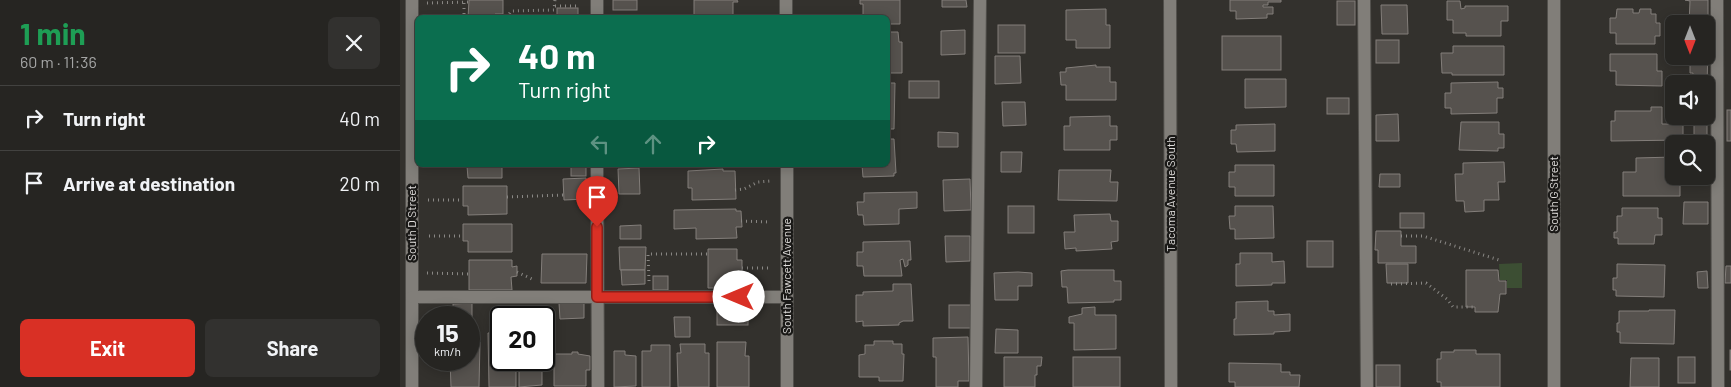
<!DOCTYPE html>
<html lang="en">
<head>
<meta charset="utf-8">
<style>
  :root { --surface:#262522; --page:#32312f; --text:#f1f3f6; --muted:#a4a5a5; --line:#424240; --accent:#d93025 }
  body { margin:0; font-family:Barlow,sans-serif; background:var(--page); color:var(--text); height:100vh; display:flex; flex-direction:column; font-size:19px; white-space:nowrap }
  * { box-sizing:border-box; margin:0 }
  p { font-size:16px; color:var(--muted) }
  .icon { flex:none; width:28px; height:28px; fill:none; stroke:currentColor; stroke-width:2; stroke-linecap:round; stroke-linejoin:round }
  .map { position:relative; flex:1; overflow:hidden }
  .drawer { display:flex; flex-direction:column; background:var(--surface); width:400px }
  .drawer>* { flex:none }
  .banner { position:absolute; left:15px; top:15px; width:475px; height:152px; border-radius:8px; box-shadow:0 2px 12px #0003,0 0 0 1px var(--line); background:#0b6e4f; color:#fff; overflow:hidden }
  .needle { width:32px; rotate:180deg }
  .controls { position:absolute; left:1265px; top:15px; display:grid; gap:10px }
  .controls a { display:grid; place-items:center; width:50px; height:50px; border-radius:8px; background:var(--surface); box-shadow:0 2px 12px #0003,0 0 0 1px var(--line); font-size:25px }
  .speed { position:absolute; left:15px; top:306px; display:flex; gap:10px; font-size:25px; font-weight:700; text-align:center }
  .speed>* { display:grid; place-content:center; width:65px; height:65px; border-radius:50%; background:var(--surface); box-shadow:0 2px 12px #0003,0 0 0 1px var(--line); line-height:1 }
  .speed small { font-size:12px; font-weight:400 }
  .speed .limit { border:2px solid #111; border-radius:8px; background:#fff; color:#111 }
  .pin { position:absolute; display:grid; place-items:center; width:42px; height:42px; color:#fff; margin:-51px -21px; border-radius:50% 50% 50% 0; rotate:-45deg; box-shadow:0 0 5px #0007 }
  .pin .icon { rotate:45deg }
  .me { position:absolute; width:55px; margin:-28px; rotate:270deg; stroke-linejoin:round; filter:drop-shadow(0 0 4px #0008) }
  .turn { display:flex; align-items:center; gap:18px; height:105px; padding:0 20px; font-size:22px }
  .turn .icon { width:65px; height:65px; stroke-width:2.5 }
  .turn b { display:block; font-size:35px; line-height:42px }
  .lanes { display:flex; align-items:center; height:48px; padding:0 20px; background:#0003; justify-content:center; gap:25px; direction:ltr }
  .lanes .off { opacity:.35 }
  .round { display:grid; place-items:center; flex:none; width:52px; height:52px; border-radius:8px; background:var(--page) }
  .overview { display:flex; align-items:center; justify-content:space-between; height:85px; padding:0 20px }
  h1 { font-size:30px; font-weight:700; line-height:38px; color:#1e9e55 }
  .cta { display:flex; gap:10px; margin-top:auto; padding:10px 20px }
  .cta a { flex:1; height:58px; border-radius:8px; background:var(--accent); color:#fff; font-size:20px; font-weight:700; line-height:58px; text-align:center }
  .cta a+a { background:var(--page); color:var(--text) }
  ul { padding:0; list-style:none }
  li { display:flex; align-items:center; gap:15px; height:65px; padding:0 20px; border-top:1px solid var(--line) }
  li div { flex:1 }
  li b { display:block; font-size:19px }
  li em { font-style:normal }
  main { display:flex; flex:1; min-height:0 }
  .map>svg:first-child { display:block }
  .green { fill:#3c4e33 }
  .building { fill:#56524e; stroke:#837e7a }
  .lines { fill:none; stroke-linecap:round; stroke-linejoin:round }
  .minor-casing { stroke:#52504c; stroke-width:14 }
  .path { stroke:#8a8885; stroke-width:3; stroke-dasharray:1 4; stroke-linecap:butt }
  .minor { stroke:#817e79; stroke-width:12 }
  .route-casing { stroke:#8d1f18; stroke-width:12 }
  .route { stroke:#d93025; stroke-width:9 }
  .labels { text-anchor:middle; stroke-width:4.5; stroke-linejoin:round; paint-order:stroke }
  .street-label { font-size:12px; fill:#dfdddb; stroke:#1a1917 }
</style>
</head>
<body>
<main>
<section class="drawer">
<div class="overview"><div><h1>1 min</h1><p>60 m · 11:36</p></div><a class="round"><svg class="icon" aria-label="close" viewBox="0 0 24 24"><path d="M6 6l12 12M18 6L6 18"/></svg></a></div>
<ul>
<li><svg class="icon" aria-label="right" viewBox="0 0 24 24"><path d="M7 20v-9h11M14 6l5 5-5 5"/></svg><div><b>Turn right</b></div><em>40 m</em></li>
<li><svg class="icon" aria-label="arrive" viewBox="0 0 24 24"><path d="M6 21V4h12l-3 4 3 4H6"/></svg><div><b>Arrive at destination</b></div><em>20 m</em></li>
</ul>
<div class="cta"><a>Exit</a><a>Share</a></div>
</section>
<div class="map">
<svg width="1331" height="387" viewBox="0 0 1331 387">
  <rect width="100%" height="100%" fill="#33312d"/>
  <polygon class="green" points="1122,263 1122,288 1107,288 1107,280 1100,280 1099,264"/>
  <g class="building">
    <polygon points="69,0 103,0 103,14 95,14 95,18 68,18"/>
    <rect x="213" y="0" width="24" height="10"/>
    <polygon points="294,0 337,0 338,2 333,2 333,15 294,15"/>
    <polygon points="460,0 500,0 500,24 488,24 488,18 461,18 463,17 463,4 460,4"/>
    <polygon points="542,0 566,0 567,7 542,7"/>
    <polygon points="830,0 881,0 881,2 868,2 868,5 863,5 863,7 873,7 873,14 867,14 867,18 836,19 836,11 830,11"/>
    <polygon points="1285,0 1308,0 1308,25 1306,24 1289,24 1290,1"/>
    <rect x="937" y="1" width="18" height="24"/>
    <polygon points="1047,1 1060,1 1061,9 1065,8 1065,6 1108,6 1108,21 1101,21 1101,36 1066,36 1066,33 1053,33 1053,20 1047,20"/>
    <polygon points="981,5 1007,5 1008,34 982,34"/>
    <rect x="157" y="8" width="21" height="10"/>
    <polygon points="706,9 706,25 710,25 710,48 676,48 676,40 666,40 666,10"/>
    <polygon points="1217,9 1233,9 1233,13 1239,13 1240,9 1251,9 1251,14 1256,14 1256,23 1260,23 1260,36 1255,36 1255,44 1216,44 1216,33 1210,33 1210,18 1216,18"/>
    <rect x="598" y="25" width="27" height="28"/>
    <polygon points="565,30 565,54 541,55 541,31"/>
    <polygon points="488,32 498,32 499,42 502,42 502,73 488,73"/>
    <rect x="822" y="36" width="59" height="34"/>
    <rect x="976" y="40" width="23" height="23"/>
    <polygon points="1053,46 1104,46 1104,75 1052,75 1052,73 1042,73 1041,53 1053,53"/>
    <polygon points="1306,51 1308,51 1307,84 1292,84 1293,73 1290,73 1290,56 1306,56"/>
    <polygon points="1210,54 1257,54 1257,71 1262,71 1262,86 1216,85 1216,71 1210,71"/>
    <polygon points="595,56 620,56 621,83 595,84"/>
    <polygon points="696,65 696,67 710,67 710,82 716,82 716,100 666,100 666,85 661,85 660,72 666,72 666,68"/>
    <polygon points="845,79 886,79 886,107 845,108"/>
    <rect x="509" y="81" width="30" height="17"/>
    <polygon points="1098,82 1098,88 1103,88 1103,98 1097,98 1097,113 1051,114 1051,108 1045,108 1045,93 1051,93 1051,83"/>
    <polygon points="488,83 495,83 494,129 488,129"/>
    <rect x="927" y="98" width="22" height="16"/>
    <polygon points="602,102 625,102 626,125 603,126"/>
    <polygon points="1251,107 1262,107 1262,124 1283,124 1283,140 1211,141 1211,121 1215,121 1215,111 1251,111"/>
    <rect x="1327" y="110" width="4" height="31"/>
    <polygon points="998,114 999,141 976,141 976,115"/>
    <polygon points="710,116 710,126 717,126 717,140 710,140 710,150 664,150 664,126 670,126 670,117"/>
    <polygon points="1061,122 1099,122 1099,134 1104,134 1104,148 1098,148 1098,151 1059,150"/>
    <polygon points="875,124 875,151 837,152 836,144 831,144 831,130 836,130 836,125"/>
    <polygon points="1294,124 1307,124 1307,149 1306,144 1294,144"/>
    <polygon points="538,132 558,133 558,147 538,147"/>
    <polygon points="488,139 494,139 496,173 494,173 494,176 463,177 462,165 488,165"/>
    <polygon points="601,152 622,152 621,172 601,172"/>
    <polygon points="1274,157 1274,176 1280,176 1280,196 1223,196 1223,172 1236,172 1236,158"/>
    <polygon points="1104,162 1105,182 1098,182 1099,200 1084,200 1084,211 1065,212 1064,201 1056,201 1055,174 1063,174 1063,163"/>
    <polygon points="62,165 107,165 107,167 102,167 102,178 68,178 67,166 62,166"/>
    <rect x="171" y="165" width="15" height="11"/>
    <polygon points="835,165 874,165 874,196 835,196 835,187 829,187 829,172 835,172"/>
    <polygon points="239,168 240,194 219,194 218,169"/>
    <polygon points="323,169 323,171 335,171 336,199 292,200 292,188 288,188 288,171"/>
    <polygon points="659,170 711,170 710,182 718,182 717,201 658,200"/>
    <polygon points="980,174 1000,174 1000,187 979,187"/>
    <polygon points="186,178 187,199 164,200 163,179"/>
    <polygon points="570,179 571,210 544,211 543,180"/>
    <polygon points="63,186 107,186 107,214 68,215 68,206 63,206"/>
    <polygon points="517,192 517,208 499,209 499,224 464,225 463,215 458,215 457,202 464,202 464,193"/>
    <polygon points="1284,202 1308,202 1308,224 1283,224"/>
    <rect x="608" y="206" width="26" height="27"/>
    <polygon points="835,206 873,206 874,238 835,239 835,229 830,229 829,216 835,216"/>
    <polygon points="1222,208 1258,208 1258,218 1262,218 1262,235 1255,235 1254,244 1218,244 1218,238 1214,238 1214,232 1217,232 1217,216 1222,216"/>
    <polygon points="336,209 336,211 341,211 342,227 336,227 337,238 296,239 296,228 274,229 274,210"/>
    <rect x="1000" y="213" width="24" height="15"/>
    <polygon points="710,214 711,221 718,221 718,241 711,242 712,249 676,251 676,248 665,249 664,232 675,232 674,215"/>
    <polygon points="63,224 112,224 112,252 68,252 68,241 63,241"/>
    <polygon points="241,225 241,239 220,239 220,226"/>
    <polygon points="976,231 1001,231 1001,246 1016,246 1016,263 978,263 978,250 975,250"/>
    <polygon points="545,236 570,236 570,261 546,262"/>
    <polygon points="510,241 511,260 508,260 508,265 505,267 503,259 500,260 502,276 464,276 463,266 457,266 457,252 463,252 463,242"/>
    <rect x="907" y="241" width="26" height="26"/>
    <polygon points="219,247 246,247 245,270 220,270"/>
    <polygon points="308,249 337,249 337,260 342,260 342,277 337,277 337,288 308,288"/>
    <polygon points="840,253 872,253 872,262 884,261 885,283 872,283 872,285 836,286 836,264 840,264"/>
    <polygon points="142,254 187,254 186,283 141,283"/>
    <polygon points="69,260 112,260 112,267 117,266 117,276 111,277 112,290 69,290"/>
    <polygon points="986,264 1008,264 1008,283 987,283"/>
    <polygon points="1217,264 1265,265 1264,297 1216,296 1216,290 1213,290 1213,278 1217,278"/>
    <polygon points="1326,266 1331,266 1331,283 1325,283"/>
    <polygon points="221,270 245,270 245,284 222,285"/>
    <polygon points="668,270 714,270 714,281 721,281 721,300 714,300 714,302 668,303 667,287 662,287 661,271"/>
    <polygon points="1066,270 1098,270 1099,281 1106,281 1106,294 1100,294 1098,312 1075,312 1075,307 1066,307"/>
    <polygon points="1307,271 1308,288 1298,288 1297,272"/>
    <polygon points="618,272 632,273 632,286 618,286 618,300 595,300 594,273"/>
    <rect x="253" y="276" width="15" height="14"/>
    <polygon points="493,284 511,284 513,321 503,321 499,323 499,325 463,326 463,321 456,322 456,295 463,295 463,292 493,291"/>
    <polygon points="868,301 868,311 874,311 874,315 890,314 890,331 874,332 874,334 834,335 834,319 836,319 836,302"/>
    <polygon points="184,302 184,318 160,319 159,303"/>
    <polygon points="72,303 72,322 69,323 69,318 53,318 53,304"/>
    <rect x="317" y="303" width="31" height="22"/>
    <rect x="549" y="305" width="24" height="23"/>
    <rect x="103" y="307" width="13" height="10"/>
    <polygon points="695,307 695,315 716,315 716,349 674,350 674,323 669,323 669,317 682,314 682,308"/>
    <polygon points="1249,310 1275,310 1274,344 1220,343 1220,332 1217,332 1217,323 1219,323 1219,311 1249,311"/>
    <polygon points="124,311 150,311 150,331 144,331 144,318 124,318"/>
    <polygon points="274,317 290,317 290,337 275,337"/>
    <polygon points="596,329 618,330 618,353 595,353"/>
    <polygon points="101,332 101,360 116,360 116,387 89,387 88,333"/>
    <polygon points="568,337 569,381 558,381 558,387 536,387 536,357 533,357 533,338"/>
    <polygon points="69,338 71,338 71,342 80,342 79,387 51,387 50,360 69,360"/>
    <polygon points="474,341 493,341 493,344 502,344 502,354 504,354 503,381 479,381 479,377 459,377 459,355 465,354 465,345 474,345"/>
    <polygon points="317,342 346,342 345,356 349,356 349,387 317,387"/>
    <polygon points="280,344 305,344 305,353 309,353 309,387 278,387 277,353 281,353"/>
    <polygon points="251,345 270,345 270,387 242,387 242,351 251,351"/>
    <polygon points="1054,350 1076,350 1076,354 1100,354 1100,387 1041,387 1041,382 1037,382 1037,359 1041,359 1041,352 1054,352"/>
    <rect x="1330" y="350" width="1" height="20"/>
    <polygon points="214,351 225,351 225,355 236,356 236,386 214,387"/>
    <polygon points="172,352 178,352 178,354 190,356 190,370 186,370 186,386 154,386 154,354 172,354"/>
    <polygon points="604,357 642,357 641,366 637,366 637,375 635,375 635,387 604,387"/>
    <rect x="673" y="357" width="47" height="30"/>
    <rect x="1278" y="357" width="17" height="26"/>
    <polygon points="1231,358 1259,358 1259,387 1230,387"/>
    <polygon points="119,360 142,360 142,385 119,387"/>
    <polygon points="829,363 881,364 881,372 890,372 890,375 900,375 899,387 835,387 835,382 829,382"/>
    <rect x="976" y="365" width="24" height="22"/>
  </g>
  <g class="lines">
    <g class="minor-casing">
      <g id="minor">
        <polyline points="12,0 12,387"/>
        <polyline points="386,0 386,18"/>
        <polyline points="770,0 771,387"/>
        <polyline points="964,0 967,387"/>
        <polyline points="1317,0 1318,387"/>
        <polyline points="197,18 197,0"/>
        <polyline points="197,165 198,387"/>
        <polyline points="387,165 387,387"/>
        <polyline points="12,297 387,297"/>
        <polyline points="576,387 580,0"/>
        <polyline points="1154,387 1154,0"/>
      </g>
    </g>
    <g class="path">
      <polyline points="27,3 69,2"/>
      <polyline points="64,3 64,18"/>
      <polyline points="155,6 180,6"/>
      <polyline points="107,18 111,11 154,10 155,0"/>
      <polyline points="335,190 344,189 358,182 370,181"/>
      <polyline points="107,197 163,195"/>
      <polyline points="28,200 62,200"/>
      <polyline points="341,221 370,222"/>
      <polyline points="29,236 63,236"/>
      <polyline points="1001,236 1023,236 1099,260"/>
      <polyline points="342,268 372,268"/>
      <polyline points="117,272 132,279"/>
      <polyline points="27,273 69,274"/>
      <polyline points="249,281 248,254 308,254"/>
      <polyline points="991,284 1026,283 1047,299 1053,307 1075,307"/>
    </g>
    <use href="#minor" class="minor"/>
  </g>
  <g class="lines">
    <g class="route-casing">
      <polyline id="route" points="197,227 197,297 339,297"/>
    </g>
    <use href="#route" class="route"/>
  </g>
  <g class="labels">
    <g class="street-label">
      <text transform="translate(771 194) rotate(-90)" y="4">Tacoma Avenue South</text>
      <text transform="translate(1154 194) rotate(-90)" y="4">South G Street</text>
      <text transform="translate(12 223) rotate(-90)" y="4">South D Street</text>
      <text transform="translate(387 276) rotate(-90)" y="4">South Fawcett Avenue</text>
    </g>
  </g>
</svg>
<div class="controls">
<a><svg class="needle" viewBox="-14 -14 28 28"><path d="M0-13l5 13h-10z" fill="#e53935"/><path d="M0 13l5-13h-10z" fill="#a4a5a5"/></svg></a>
<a><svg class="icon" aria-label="sound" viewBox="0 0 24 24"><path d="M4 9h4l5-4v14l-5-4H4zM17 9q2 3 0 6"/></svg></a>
<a><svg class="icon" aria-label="search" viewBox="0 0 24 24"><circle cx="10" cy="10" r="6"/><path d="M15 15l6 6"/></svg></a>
</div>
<div class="speed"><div>15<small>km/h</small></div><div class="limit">20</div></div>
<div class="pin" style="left:197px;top:227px;background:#d93025"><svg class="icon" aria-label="arrive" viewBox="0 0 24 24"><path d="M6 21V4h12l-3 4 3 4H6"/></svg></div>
<svg class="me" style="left:339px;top:297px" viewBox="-20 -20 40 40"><circle r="19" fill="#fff"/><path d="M0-13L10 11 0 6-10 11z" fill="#d93025"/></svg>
<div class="banner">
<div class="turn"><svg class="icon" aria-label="right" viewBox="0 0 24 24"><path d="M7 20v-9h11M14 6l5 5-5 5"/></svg><div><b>40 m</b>Turn right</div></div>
<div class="lanes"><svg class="icon off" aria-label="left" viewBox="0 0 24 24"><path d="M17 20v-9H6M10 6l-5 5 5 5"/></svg><svg class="icon off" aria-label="ahead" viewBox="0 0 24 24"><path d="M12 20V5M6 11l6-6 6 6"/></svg><svg class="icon" aria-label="right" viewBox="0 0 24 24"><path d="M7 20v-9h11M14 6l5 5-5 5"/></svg></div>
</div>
</div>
</main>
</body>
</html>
